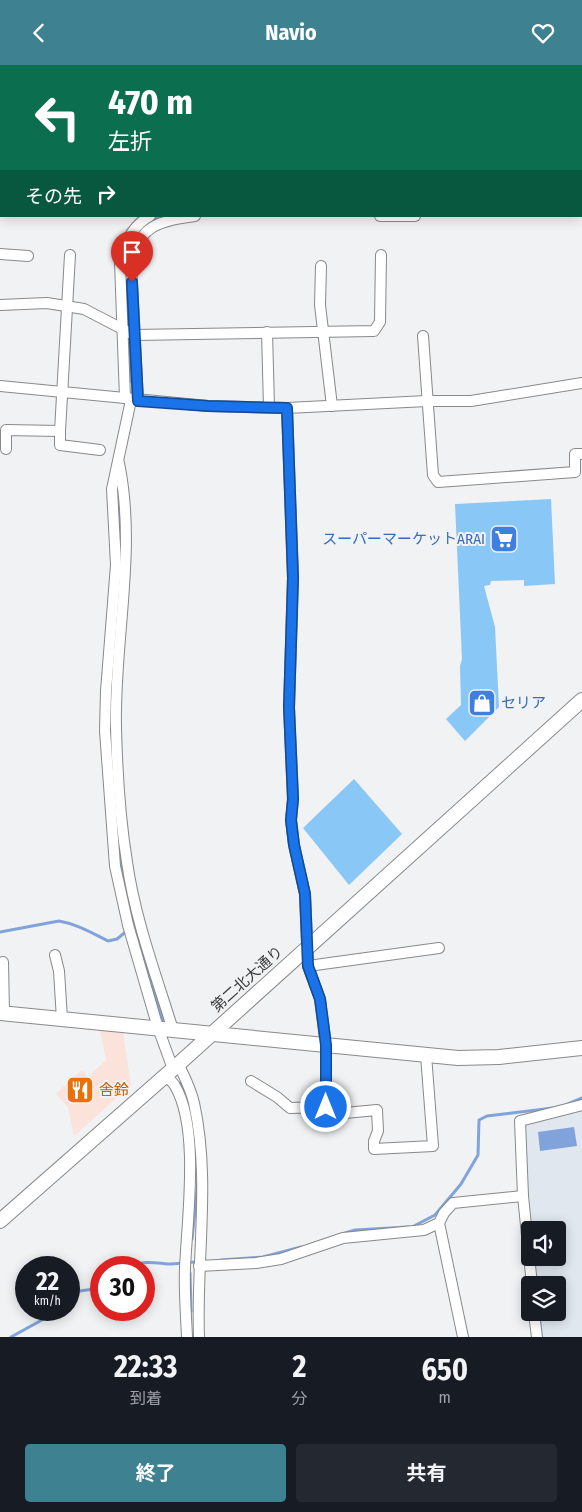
<!DOCTYPE html>
<html lang="ja">
<head>
<meta charset="utf-8">
<style>
  :root { --surface:#171b24; --page:#242831; --text:#f1f3f6; --muted:#9ea1a6; --accent:#3e8191 }
  body { margin:0; font-family:"Fira Sans Condensed","Noto Sans JP",sans-serif; background:var(--page); color:var(--text); height:100vh; display:flex; flex-direction:column; font-size:19px; white-space:nowrap }
  * { box-sizing:border-box; margin:0 }
  p { font-size:16px; color:var(--muted) }
  .icon { flex:none; width:28px; height:28px; fill:none; stroke:currentColor; stroke-width:2; stroke-linecap:round; stroke-linejoin:round }
  .map { position:relative; height:1272px; overflow:hidden }
  .details { display:flex; flex-direction:column; background:var(--surface); flex:1 }
  .details>* { flex:none }
  .banner { position:absolute; left:0px; top:0px; width:582px; height:152px; box-shadow:0 2px 12px #0003; background:#0b6e4f; color:#fff; overflow:hidden }
  .controls { position:absolute; left:521px; top:1156px; display:grid; gap:10px }
  .controls a { display:grid; place-items:center; width:45px; height:45px; border-radius:5px; background:var(--surface); box-shadow:0 2px 12px #0003; font-size:25px }
  .speed { position:absolute; left:15px; top:1191px; display:flex; gap:10px; font-size:25px; font-weight:700; text-align:center }
  .speed>* { display:grid; place-content:center; width:65px; height:65px; border-radius:50%; background:var(--surface); box-shadow:0 2px 12px #0003; line-height:1 }
  .speed small { font-size:12px; font-weight:400 }
  .speed .limit { border:8px solid #d22; background:#fff; color:#111 }
  .pin { position:absolute; display:grid; place-items:center; width:42px; height:42px; color:#fff; margin:-51px -21px; border-radius:50% 50% 50% 0; rotate:-45deg; box-shadow:0 0 5px #0007 }
  .pin .icon { rotate:45deg }
  .me { position:absolute; width:55px; margin:-28px; rotate:0deg; stroke-linejoin:round; filter:drop-shadow(0 0 4px #0008) }
  .turn { display:flex; align-items:center; gap:18px; height:105px; padding:0 25px; font-size:22px }
  .turn .icon { width:65px; height:65px; stroke-width:2.5 }
  .turn b { display:block; font-size:35px; line-height:42px }
  .then { display:flex; align-items:center; height:48px; padding:0 25px; background:#0003; gap:10px; font-size:19px }
  .eta { display:flex; justify-content:space-evenly; align-items:center; height:85px; text-align:center }
  .eta b { font-size:30px; font-weight:700; line-height:35px }
  .button { display:flex; gap:10px; margin-top:auto; padding:10px 25px }
  .button a { flex:1; height:58px; border-radius:5px; background:var(--accent); color:#fff; font-size:20px; font-weight:700; line-height:58px; text-align:center }
  .button a+a { background:var(--page); color:var(--text) }
  header { display:flex; justify-content:space-between; align-items:center; height:65px; padding:0 25px; background:var(--accent); color:#fff; font-size:22px; font-weight:700 }
  .map>svg:first-child { display:block }
  .commercial { fill:#fbe2da }
  .built { fill:#e0e7ee }
  .water { fill:#81a3dc }
  .lines { fill:none; stroke-linecap:round; stroke-linejoin:round }
  .stream { stroke:#81a3dc; stroke-width:3 }
  .building { fill:#89c7f6 }
  .street-casing { stroke:#88898a; stroke-width:12 }
  .secondary-casing { stroke:#88898a; stroke-width:16 }
  .street { stroke:#fff; stroke-width:10 }
  .secondary { stroke:#fff; stroke-width:14 }
  .route-casing { stroke:#114b97; stroke-width:12 }
  .route { stroke:#1a73e8; stroke-width:9 }
  .labels { text-anchor:middle; stroke-width:4; stroke-linejoin:round; paint-order:stroke }
  .shop-label { font-size:15px; fill:#366cbe; stroke:#f1f2f3; text-anchor:end }
  .street-label { font-size:15px; fill:#3a3a3a; stroke:#f1f2f3 }
  .food-label { font-size:15px; fill:#c56008; stroke:#f1f2f3; text-anchor:start }
</style>
</head>
<body>
<header><svg class="icon" aria-label="back" viewBox="0 0 24 24"><path d="M15 5l-7 7 7 7"/></svg>Navio<svg class="icon" aria-label="heart" viewBox="0 0 24 24"><path d="M12 20l-8-8c-3-5 5-10 8-4 3-6 11-1 8 4z"/></svg></header>
<div class="map">
<svg width="582" height="1272" viewBox="0 0 582 1272">
  <rect width="100%" height="100%" fill="#f1f2f3"/>
  <polygon class="commercial" points="100,965 123,968 131,1020 74,1071 68,1042 56,1029 82,1005 88,1012 106,995"/>
  <polygon class="built" points="582,1043 582,1272 541,1272 537,1248 558,1248 558,1220 536,1220 535,1193 558,1192 558,1165 531,1165 523,1067 526,1058"/>
  <polygon class="water" points="574,1062 577,1081 540,1086 538,1067"/>
  <g class="lines">
    <g class="stream">
      <polyline points="490,1 490,0"/>
      <polyline points="151,156 162,151"/>
      <polyline points="125,198 128,264"/>
      <polyline points="128,270 131,317"/>
      <polyline points="119,435 121,488"/>
      <path d="M117 754C121 823 143 889 163 955"/>
      <path d="M0 867 59 856C77 859 92 868 108 876L117 874 128 865"/>
      <polyline points="181,1017 185,1033"/>
      <polyline points="568,1039 582,1033"/>
      <polyline points="194,1078 197,1097"/>
      <polyline points="414,1161 435,1150 461,1119 478,1090 479,1055 487,1051 553,1043"/>
      <polyline points="345,1168 355,1165 408,1162"/>
      <polyline points="192,1174 198,1116"/>
      <polyline points="221,1195 263,1192 301,1182"/>
      <path d="M132 1202C143 1195 155 1198 168 1199 177 1199 188 1197 197 1197"/>
      <polyline points="190,1208 191,1246"/>
      <polyline points="69,1233 80,1226 101,1223"/>
      <polyline points="11,1272 60,1245"/>
    </g>
  </g>
  <g class="building">
    <polygon points="551,434 555,519 524,521 524,515 491,516 490,520 484,521 495,562 499,642 465,676 446,654 461,640 460,601 462,594 455,439"/>
    <polygon points="354,714 402,769 349,820 303,763"/>
    <polygon points="84,1011 94,1022 75,1037 66,1027"/>
  </g>
  <g class="lines">
    <g class="street-casing">
      <g id="street">
        <polyline points="484,1 485,0"/>
        <polyline points="496,1 496,0"/>
        <polyline points="0,128 1,128"/>
        <polyline points="380,151 415,151"/>
        <polyline points="0,189 28,191"/>
        <polyline points="321,201 320,240 332,341"/>
        <polyline points="0,240 47,238 84,244 134,270 374,266 380,257 381,190"/>
        <polyline points="267,267 269,342"/>
        <polyline points="423,271 433,410 438,417 575,407 575,389 582,389"/>
        <polyline points="0,321 208,341 287,343 427,336 471,336 582,318"/>
        <path d="M125 333 120 197C124 178 132 161 150 151"/>
        <polyline points="131,335 112,424 116,500 106,626 105,666 115,801 128,860 158,963 173,1004"/>
        <path d="M138 336 131 199C137 161 161 155 195 151"/>
        <polyline points="287,343 293,513 289,643 293,734 291,755 294,780 305,829 308,901 320,934 326,980 326,1042"/>
        <polyline points="60,366 60,380 100,385"/>
        <polyline points="6,384 6,365 60,366 70,190"/>
        <path d="M119 398C137 486 114 574 116 662 117 706 120 754 127 797 135 854 156 910 173 965"/>
        <polyline points="55,890 59,906 62,954"/>
        <polyline points="3,897 4,948"/>
        <polyline points="308,901 439,883"/>
        <path d="M178 998C184 1011 191 1024 194 1038 211 1115 196 1194 199 1272"/>
        <path d="M165 1010C168 1013 173 1017 175 1021 200 1063 187 1155 185 1203 184 1226 186 1249 187 1272"/>
        <polyline points="251,1016 277,1032 290,1043 326,1042 334,1049 377,1045 378,1066 374,1076 374,1084 433,1081 426,990"/>
        <polyline points="439,1158 463,1272"/>
        <polyline points="199,1201 256,1198 281,1194 343,1173 424,1165 439,1158 444,1148 453,1138 523,1131"/>
        <polyline points="532,1220 523,1131 520,1056 582,1040"/>
        <polyline points="534,1248 537,1272"/>
      </g>
    </g>
    <g class="secondary-casing">
      <g id="secondary">
        <polyline points="0,948 458,993 499,992 582,983"/>
        <polyline points="0,1156 173,1004 582,635"/>
      </g>
    </g>
    <use href="#street" class="street"/>
    <use href="#secondary" class="secondary"/>
  </g>
  <g class="lines">
    <g class="route-casing">
      <polyline id="route" points="132,217 138,336 208,341 287,343 293,513 289,642 293,734 291,755 294,780 305,829 308,901 320,934 326,980 326,1042"/>
    </g>
    <use href="#route" class="route"/>
  </g>
  <defs>
    <g id="supermarket-square" transform="scale(1.4375)"><rect x="-9" y="-9" width="18" height="18" rx="4" fill="#3f7fe0" stroke="#f1f2f3"/><path d="M-6-5.5h2.5l.6 2H6L4.5 2H-2.5L-4.4-4H-6ZM-1.5 3.2a1.3 1.3 0 1 0 .1 0ZM3 3.2a1.3 1.3 0 1 0 .1 0Z" fill="#fff"/></g>
    <g id="shop-square" transform="scale(1.4375)"><rect x="-9" y="-9" width="18" height="18" rx="4" fill="#3f7fe0" stroke="#f1f2f3"/><path d="M-5-2.5h2.3a2.7 3.5 0 0 1 5.4 0H5L5.5 6h-11ZM-1.5-2.5h3a1.5 2.3 0 0 0-3 0Z" fill="#fff"/></g>
    <g id="restaurant-square" transform="scale(1.4375)"><rect x="-9" y="-9" width="18" height="18" rx="4" fill="#e8710a" stroke="#f1f2f3"/><path d="M-5-6h1v4h1v-4h1v4h1v-4h1v5L-1.5 .5V6h-2V.5L-5-1ZM5-6V6H3V1.5H1.5Q1.5-4 5-6Z" fill="#fff"/></g>
  </defs>
  <g fill-rule="evenodd">
    <use href="#supermarket-square" x="504" y="474"/>
    <use href="#shop-square" x="482" y="638"/>
    <use href="#restaurant-square" x="80" y="1025"/>
  </g>
  <g class="labels">
    <g class="shop-label">
      <text x="485" y="479">スーパーマーケットARAI</text>
      <text x="501" y="643" text-anchor="start">セリア</text>
    </g>
    <g class="street-label">
      <text transform="translate(247 914) rotate(-42)" y="5">第二北大通り</text>
    </g>
    <g class="food-label">
      <text x="99" y="1030">舎鈴</text>
    </g>
  </g>
</svg>
<div class="controls">
<a><svg class="icon" aria-label="sound" viewBox="0 0 24 24"><path d="M4 9h4l5-4v14l-5-4H4zM17 9q2 3 0 6"/></svg></a>
<a><svg class="icon" aria-label="layers" viewBox="0 0 24 24"><path d="M12 4l9 5-9 5-9-5zM3 14l9 5 9-5"/></svg></a>
</div>
<div class="speed"><div>22<small>km/h</small></div><div class="limit">30</div></div>
<div class="pin" style="left:132px;top:217px;background:#d93025"><svg class="icon" aria-label="arrive" viewBox="0 0 24 24"><path d="M6 21V4h12l-3 4 3 4H6"/></svg></div>
<svg class="me" style="left:326px;top:1042px" viewBox="-20 -20 40 40"><circle r="17" fill="#1a73e8" stroke="#fff" stroke-width="3"/><path d="M0-11L8 9 0 5-8 9z" fill="#fff"/></svg>
<div class="banner">
<div class="turn"><svg class="icon" aria-label="left" viewBox="0 0 24 24"><path d="M17 20v-9H6M10 6l-5 5 5 5"/></svg><div><b>470 m</b>左折</div></div>
<div class="then">その先<svg class="icon" aria-label="right" viewBox="0 0 24 24"><path d="M7 20v-9h11M14 6l5 5-5 5"/></svg></div>
</div>
</div>
<section class="details">
<div class="eta">
<div><b>22:33</b><p>到着</p></div>
<div><b>2</b><p>分</p></div>
<div><b>650</b><p>m</p></div>
</div>
<div class="button"><a>終了</a><a>共有</a></div>
</section>
</body>
</html>
